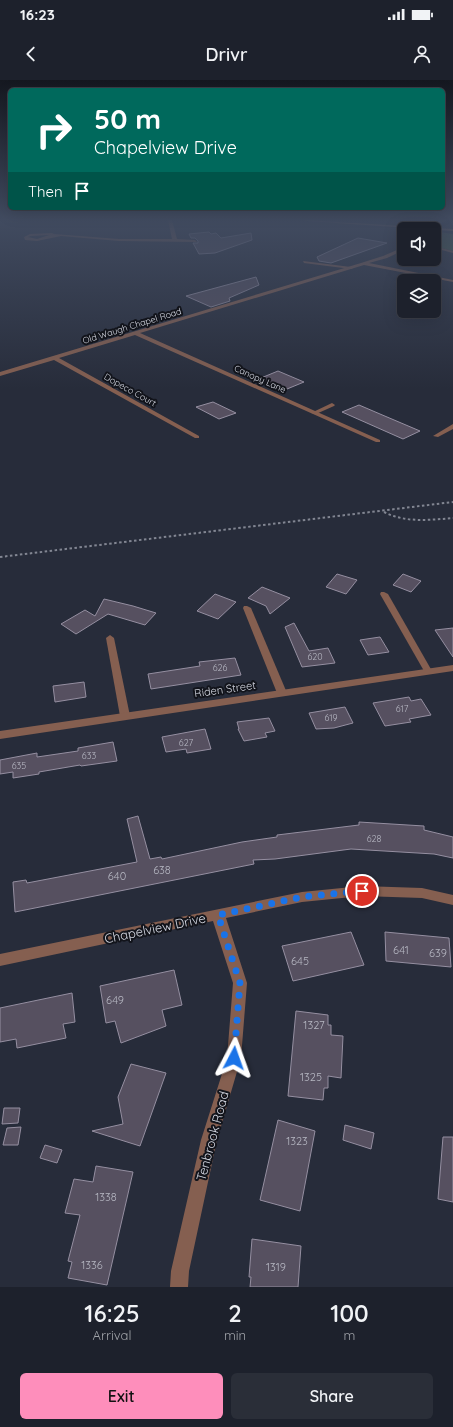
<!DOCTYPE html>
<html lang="en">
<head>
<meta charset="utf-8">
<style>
  :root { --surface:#1d212c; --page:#2a2e38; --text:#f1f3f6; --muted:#a0a3a9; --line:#3b3e48; --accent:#fe8ebb }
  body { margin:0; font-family:Quicksand,sans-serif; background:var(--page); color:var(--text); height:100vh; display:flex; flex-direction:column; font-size:15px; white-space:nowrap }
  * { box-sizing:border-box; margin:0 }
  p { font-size:13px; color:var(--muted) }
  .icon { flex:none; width:22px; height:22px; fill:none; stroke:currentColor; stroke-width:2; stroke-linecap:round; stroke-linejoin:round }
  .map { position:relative; height:1207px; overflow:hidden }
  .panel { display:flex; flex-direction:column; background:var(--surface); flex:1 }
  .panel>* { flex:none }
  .hud { position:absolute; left:8px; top:8px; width:437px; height:122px; border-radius:6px; box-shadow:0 4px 16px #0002,0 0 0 1px var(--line); background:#00695c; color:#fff; overflow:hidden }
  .controls { position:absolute; left:397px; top:142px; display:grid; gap:8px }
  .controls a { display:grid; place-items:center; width:44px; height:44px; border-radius:6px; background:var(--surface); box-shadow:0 4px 16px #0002,0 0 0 1px var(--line); font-size:20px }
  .pin { position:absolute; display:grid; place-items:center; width:34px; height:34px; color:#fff; margin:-17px; border:2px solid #fff; border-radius:50%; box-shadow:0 1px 4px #0007 }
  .me { position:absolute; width:44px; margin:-22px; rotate:4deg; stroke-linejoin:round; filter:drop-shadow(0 0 3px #0008) }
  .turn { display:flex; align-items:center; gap:14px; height:84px; padding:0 20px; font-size:18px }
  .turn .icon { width:52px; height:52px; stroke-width:2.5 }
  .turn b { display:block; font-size:28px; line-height:34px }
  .then { display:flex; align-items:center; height:38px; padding:0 20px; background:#0003; gap:8px; font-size:15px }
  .eta { display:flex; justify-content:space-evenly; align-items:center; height:68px; text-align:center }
  .eta b { font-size:24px; font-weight:600; line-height:28px }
  .button { display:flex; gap:8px; margin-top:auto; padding:8px 20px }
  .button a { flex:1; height:46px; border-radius:6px; background:var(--accent); color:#111; font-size:16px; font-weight:600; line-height:46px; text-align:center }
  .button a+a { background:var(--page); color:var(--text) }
  .status { display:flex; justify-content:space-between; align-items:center; height:28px; padding:0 20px; background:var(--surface); direction:ltr }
  .status svg { height:11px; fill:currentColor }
  header { display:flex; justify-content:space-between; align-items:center; height:52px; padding:0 20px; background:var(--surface); font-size:18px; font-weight:600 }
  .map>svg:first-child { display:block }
  .forest { fill:#496747 }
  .building { fill:#565060; stroke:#958fa1 }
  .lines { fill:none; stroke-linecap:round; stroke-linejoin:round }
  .path { stroke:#828692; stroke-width:2; stroke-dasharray:2.5 2.5; stroke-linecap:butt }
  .service { fill:#855f50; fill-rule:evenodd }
  .minor { fill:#855f50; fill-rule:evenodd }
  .secondary { fill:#b67a63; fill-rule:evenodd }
  .route { stroke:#1a73e8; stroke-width:7; stroke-dasharray:0 12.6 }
  .labels { text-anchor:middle; stroke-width:4; stroke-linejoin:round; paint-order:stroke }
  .far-street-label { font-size:9px; fill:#d6d9e3; stroke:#12141b }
  .number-label { font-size:9px; fill:#b6b7c2 }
  .street-label { font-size:11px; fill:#d6d9e3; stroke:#12141b }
  .near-number-label { font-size:11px; fill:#b6b7c2 }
  .near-street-label { font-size:13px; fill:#d6d9e3; stroke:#12141b }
</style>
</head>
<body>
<div class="status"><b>16:23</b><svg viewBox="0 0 49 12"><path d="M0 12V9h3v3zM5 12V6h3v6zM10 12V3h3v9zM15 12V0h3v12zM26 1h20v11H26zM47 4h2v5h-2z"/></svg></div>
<header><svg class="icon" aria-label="back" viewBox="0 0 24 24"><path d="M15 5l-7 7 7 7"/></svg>Drivr<svg class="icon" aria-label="person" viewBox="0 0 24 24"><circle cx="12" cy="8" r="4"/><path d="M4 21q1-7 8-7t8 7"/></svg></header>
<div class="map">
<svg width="453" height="1207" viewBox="0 0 453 1207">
  <rect width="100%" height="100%" fill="#272c3a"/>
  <polygon class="forest" points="439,152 453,154 453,171 434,166 434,159"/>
  <g class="building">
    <polygon points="209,152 211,154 216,153 221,158 251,153 252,160 215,173 199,174 193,163 198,163 198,161 195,158 191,158 189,154"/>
    <polygon points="358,158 387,163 331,183 319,181 317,177"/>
    <polygon points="256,197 259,205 229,218 230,221 211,227 186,216"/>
    <polygon points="278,291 304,302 287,309 261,298"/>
    <polygon points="213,322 236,333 219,339 196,327"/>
    <polygon points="359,325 380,334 420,351 403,359 342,332"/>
    <polygon points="337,494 357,500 346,514 326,507"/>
    <polygon points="403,494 421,501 411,512 393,505"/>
    <polygon points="262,507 290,518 270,534 266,526 248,518"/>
    <polygon points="215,514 236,522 218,539 197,531"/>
    <polygon points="104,519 133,526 156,533 145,545 108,534 76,554 61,544 85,530 95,536"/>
    <polygon points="294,543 309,571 328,568 335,583 302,587 285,547"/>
    <polygon points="453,548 453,577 435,550"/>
    <polygon points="380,557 389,572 368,575 360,560"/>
    <polygon points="235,578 241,595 151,609 148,594 200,586 199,582"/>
    <polygon points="84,602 86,617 55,622 53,606"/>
    <polygon points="409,617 411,621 421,619 431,635 409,639 411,642 385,646 373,623"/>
    <polygon points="345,627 353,643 334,648 316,649 309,633"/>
    <polygon points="269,638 275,651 265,653 267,657 244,661 238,649 239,649 237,642"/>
    <polygon points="205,649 211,669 187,673 186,669 166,672 162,657"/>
    <polygon points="113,662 117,681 81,686 80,685 39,692 39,694 13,698 13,692 0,694 0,680 37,673 37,677 78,671 78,668"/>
    <polygon points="138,736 150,779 161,777 162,779 242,762 277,757 277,755 359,745 359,742 424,746 424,750 453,757 453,778 434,774 351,769 275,779 253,780 254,784 15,832 13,802 26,800 27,803 137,782 127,739"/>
    <polygon points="351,852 364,885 293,901 282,866"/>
    <polygon points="385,852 449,858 451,887 386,881"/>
    <polygon points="174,890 182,925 162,930 166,946 121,963 115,941 106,943 100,906"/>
    <polygon points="72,913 75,942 63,944 66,958 17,968 16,959 0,962 0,928"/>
    <polygon points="296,931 328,935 328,945 331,945 331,955 343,956 341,998 328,996 328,1008 324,1008 323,1020 288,1016"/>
    <polygon points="131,984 166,993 140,1066 92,1051 123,1044 118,1017"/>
    <polygon points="4,1028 20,1028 18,1043 2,1044"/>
    <polygon points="278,1040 315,1051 300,1131 260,1120"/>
    <polygon points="345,1045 374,1053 371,1069 343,1060"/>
    <polygon points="21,1047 18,1065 3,1065 7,1048"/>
    <polygon points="443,1057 453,1057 453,1122 438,1119"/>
    <polygon points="45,1065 62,1070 57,1083 40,1078"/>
    <polygon points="96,1086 133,1092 107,1205 68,1198 72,1182 68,1181 80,1135 65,1133 74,1099 93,1102"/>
    <polygon points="252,1159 301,1166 298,1207 250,1207 251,1197 249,1197"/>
  </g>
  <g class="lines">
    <g class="path">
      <path d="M384 432C405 443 430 440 453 438"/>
      <polyline points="0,477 453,422"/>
    </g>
    <g class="service">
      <polygon points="303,181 351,187 353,188 351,189 304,183"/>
      <polygon points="332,323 335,325 334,326 316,334 311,333"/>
      <polygon points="453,344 453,349 438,357 433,356"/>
      <polygon points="381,512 384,512 388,514 432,591 431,593 428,594 424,591 380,514"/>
      <polygon points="244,526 247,526 251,528 287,613 285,615 282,616 277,613 243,528"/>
      <polygon points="110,555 114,558 130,636 125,639 120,636 106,558"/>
    </g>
    <g class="minor">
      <path d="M168 140H172L177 159 195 160 197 162 119 161 61 156 37 161 25 160 24 157 30 154 52 153 54 154 119 159H172ZM49 155 37 159 28 157 31 156Z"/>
      <polygon points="441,140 447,140 430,149 425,149 433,143"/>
      <polygon points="434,166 453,171 453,173 434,168"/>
      <polygon points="404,167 404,170 387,178 369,183 453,200 453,202 364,185 140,253 380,360 380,362 376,362 135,255 59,278 199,356 199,358 195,358 54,280 0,296 0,292 361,183 383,176"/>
      <polygon points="453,585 453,591 0,659 0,651"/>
      <polygon points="362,806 422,808 453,815 453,825 422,818 362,816 302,822 226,838 247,903 241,978 217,1060 189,1191 188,1207 170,1207 171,1191 201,1060 227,978 233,903 213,841 0,886 0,874 302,812"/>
    </g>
    <polygon class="secondary" points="305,140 453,149 453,151 307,141"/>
  </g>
  <linearGradient id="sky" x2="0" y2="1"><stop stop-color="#151820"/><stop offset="0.45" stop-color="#414b60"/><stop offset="1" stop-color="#414b60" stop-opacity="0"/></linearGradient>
  <rect width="453" height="309" fill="url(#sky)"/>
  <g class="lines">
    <polyline class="route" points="234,978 240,903 218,835 302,817 362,811"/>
  </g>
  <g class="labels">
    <g class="far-street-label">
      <text transform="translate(132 246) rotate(-17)" y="3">Old Waugh Chapel Road</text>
      <text transform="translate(260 299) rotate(24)" y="3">Canopy Lane</text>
      <text transform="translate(130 310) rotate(29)" y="3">Dopeco Court</text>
    </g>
    <g class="number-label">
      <text x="315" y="580">620</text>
      <text x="220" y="591">626</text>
      <text x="402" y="632">617</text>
      <text x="331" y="641">619</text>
      <text x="186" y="666">627</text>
      <text x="89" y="679">633</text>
      <text x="19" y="689">635</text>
      <text x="374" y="762">628</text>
    </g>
    <g class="street-label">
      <text transform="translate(225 609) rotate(-8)" y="4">Riden Street</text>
    </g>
    <g class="near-number-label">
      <text x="162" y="794">638</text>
      <text x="117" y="800">640</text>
      <text x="401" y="874">641</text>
      <text x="438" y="877">639</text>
      <text x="300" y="885">645</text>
      <text x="115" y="924">649</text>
      <text x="314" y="949">1327</text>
      <text x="311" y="1001">1325</text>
      <text x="297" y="1065">1323</text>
      <text x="106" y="1121">1338</text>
      <text x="92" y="1189">1336</text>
      <text x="276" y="1191">1319</text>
    </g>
    <g class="near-street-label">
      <text transform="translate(155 848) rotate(-12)" y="5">Chapelview Drive</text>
      <text transform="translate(212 1056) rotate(-75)" y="5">Tenbrook Road</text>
    </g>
  </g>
</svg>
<div class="controls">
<a><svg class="icon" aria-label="sound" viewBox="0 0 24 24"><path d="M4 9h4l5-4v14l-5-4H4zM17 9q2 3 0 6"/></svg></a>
<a><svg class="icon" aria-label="layers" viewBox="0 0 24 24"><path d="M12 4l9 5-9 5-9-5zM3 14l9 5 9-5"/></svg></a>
</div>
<div class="pin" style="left:362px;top:811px;background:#d93025"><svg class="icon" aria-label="arrive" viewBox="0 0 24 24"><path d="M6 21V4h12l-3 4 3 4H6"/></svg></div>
<svg class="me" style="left:234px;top:978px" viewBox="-20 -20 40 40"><path d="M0-17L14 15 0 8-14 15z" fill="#1a73e8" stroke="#fff" stroke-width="4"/></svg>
<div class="hud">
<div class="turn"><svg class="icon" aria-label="right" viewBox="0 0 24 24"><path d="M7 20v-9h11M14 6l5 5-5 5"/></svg><div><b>50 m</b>Chapelview Drive</div></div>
<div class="then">Then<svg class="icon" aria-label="arrive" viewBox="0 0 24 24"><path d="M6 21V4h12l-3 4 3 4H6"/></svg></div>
</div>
</div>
<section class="panel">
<div class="eta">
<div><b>16:25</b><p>Arrival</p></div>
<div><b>2</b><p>min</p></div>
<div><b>100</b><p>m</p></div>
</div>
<div class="button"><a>Exit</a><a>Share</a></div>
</section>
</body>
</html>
